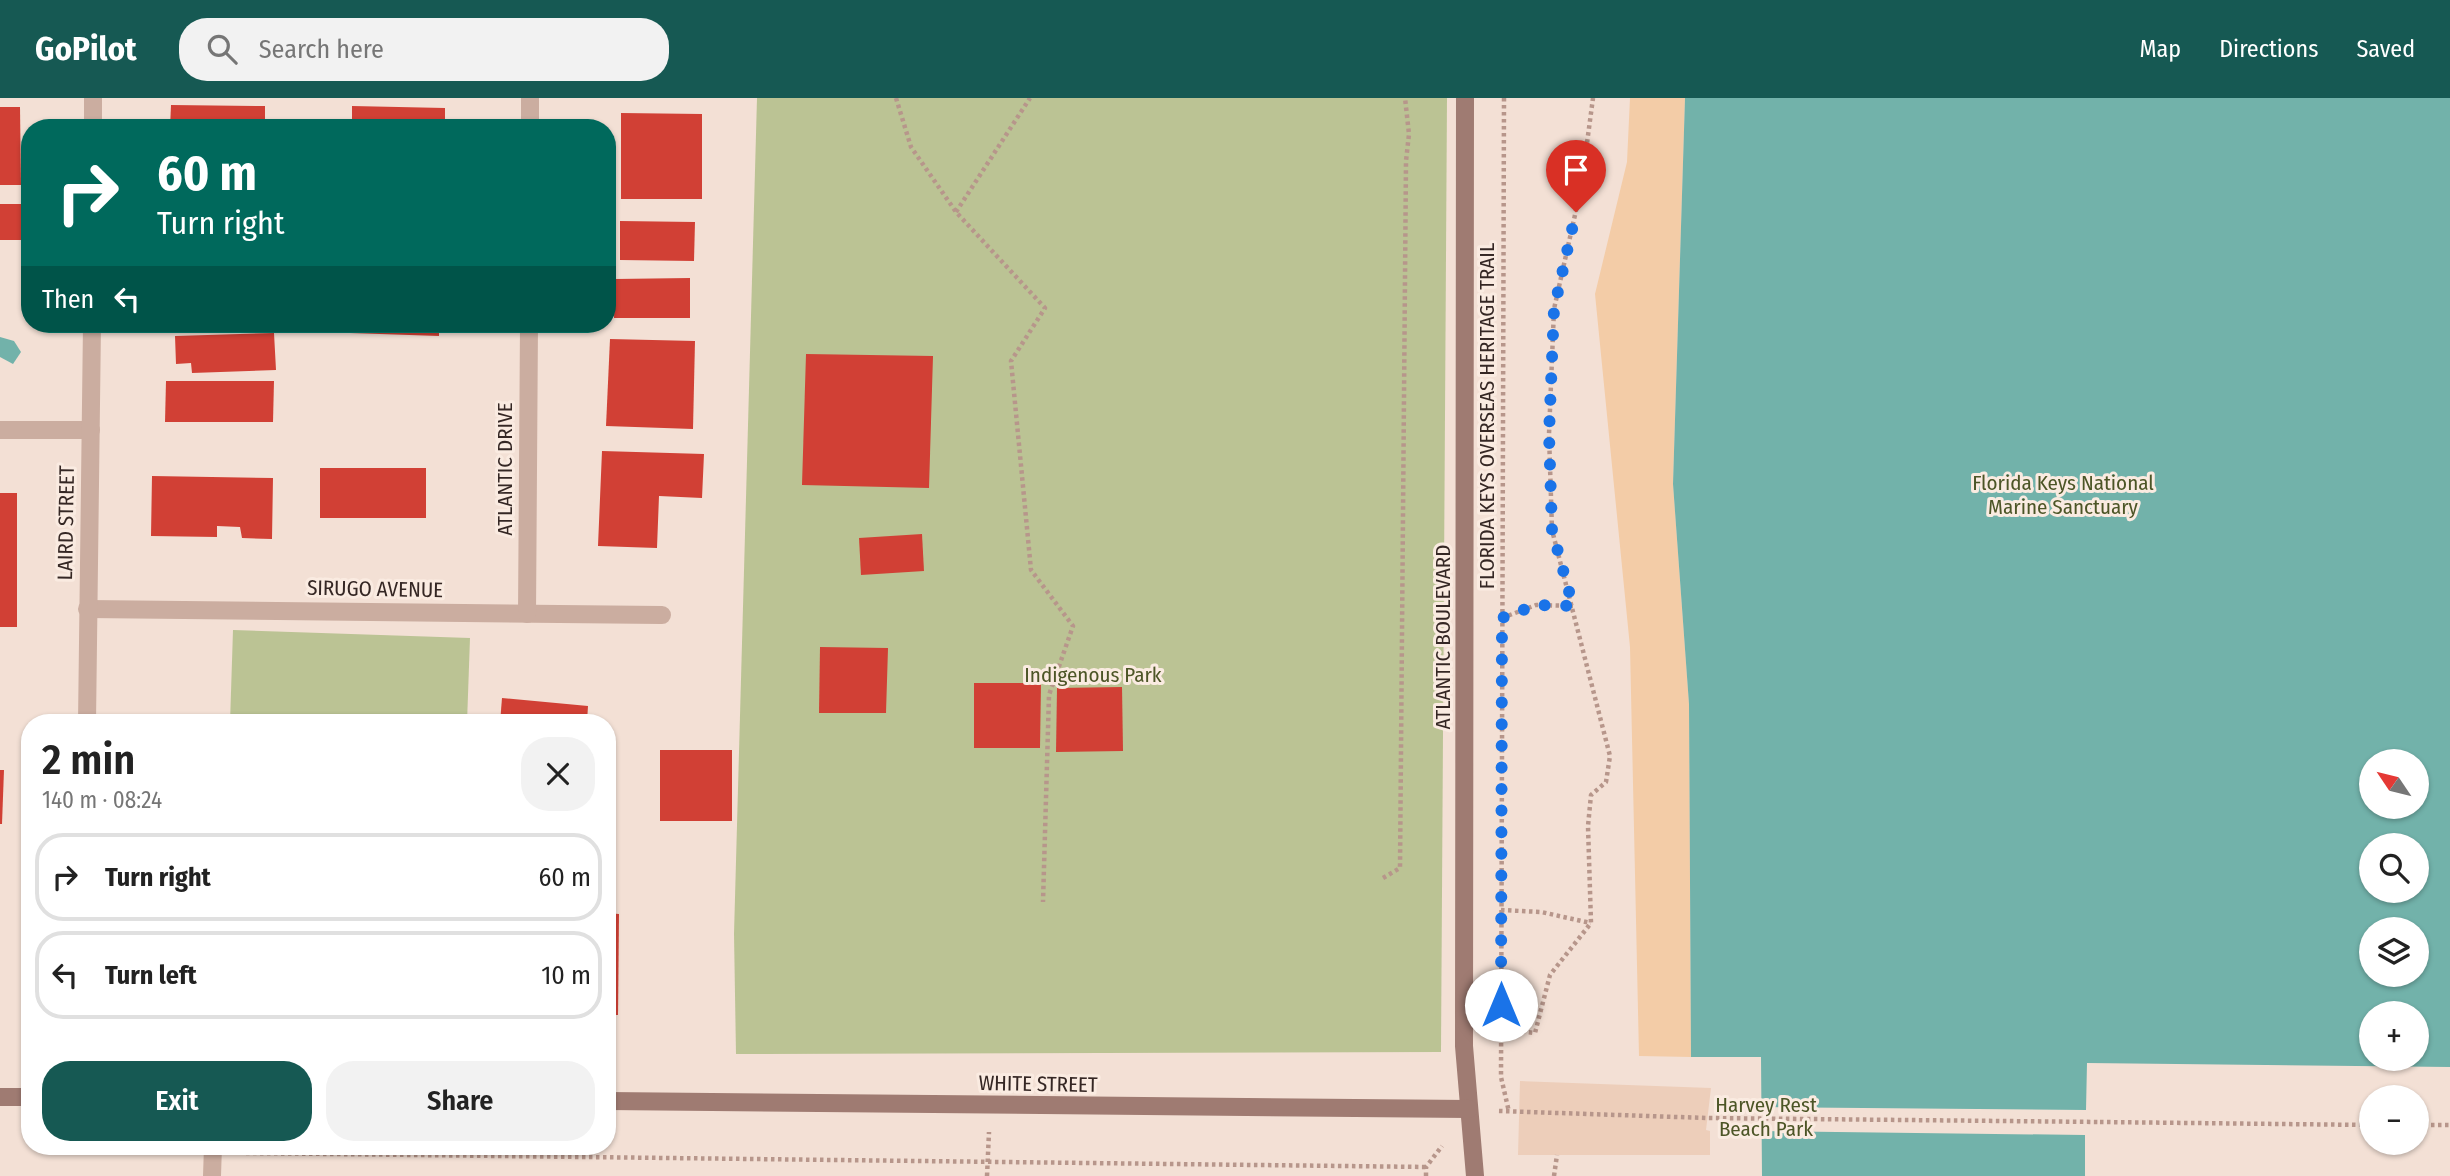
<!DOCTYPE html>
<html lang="en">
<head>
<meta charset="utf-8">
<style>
  :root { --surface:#fff; --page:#f2f2f2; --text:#222; --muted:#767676; --line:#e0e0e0; --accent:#165953 }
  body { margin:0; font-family:"Fira Sans Condensed",sans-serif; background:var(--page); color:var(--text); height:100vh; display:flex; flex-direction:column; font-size:26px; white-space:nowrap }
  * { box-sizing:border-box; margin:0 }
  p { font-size:23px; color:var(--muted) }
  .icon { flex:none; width:38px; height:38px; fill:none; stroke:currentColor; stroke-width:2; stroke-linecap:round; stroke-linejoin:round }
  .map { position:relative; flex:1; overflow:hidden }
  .side { position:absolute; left:21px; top:616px; width:595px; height:441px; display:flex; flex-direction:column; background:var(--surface); border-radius:28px; box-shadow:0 2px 5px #0004 }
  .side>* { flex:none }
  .banner { position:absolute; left:21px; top:21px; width:595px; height:214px; border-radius:28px; box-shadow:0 2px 5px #0004; background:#00695c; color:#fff; overflow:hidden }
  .needle { width:46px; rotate:305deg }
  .fabs { position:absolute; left:2359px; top:651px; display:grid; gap:14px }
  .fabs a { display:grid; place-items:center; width:70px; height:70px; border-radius:50%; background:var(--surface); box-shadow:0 2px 5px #0004; font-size:35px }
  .pin { position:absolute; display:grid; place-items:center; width:60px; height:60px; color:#fff; margin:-72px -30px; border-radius:50% 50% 50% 0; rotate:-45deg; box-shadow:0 0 7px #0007 }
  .pin .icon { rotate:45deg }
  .me { position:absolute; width:77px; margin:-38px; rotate:0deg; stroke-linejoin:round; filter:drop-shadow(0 0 5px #0008) }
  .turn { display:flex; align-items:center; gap:24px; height:147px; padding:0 21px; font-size:32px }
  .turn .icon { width:91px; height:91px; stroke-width:2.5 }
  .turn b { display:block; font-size:49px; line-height:60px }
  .then { display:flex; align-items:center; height:66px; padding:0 21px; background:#0003; gap:14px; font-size:26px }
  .round { display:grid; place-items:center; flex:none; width:74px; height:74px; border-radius:28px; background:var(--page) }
  .summary { display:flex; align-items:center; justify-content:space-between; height:119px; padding:0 21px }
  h1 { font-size:42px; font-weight:600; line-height:52px }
  .button { display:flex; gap:14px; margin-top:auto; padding:14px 21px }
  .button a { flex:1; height:80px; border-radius:28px; background:var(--accent); color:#fff; font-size:28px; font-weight:600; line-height:80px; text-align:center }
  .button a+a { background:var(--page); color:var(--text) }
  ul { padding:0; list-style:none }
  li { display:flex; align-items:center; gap:21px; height:88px; margin:0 14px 10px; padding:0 7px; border:4px solid var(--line); border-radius:28px }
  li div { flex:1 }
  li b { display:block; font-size:26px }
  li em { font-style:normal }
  header { display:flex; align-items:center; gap:42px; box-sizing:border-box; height:98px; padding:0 35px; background:var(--accent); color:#fff }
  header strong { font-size:33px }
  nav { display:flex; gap:38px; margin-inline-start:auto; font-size:24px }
  .search { width:490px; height:63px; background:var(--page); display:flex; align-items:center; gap:18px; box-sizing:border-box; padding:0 24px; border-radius:28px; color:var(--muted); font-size:26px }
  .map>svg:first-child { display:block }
  .green { fill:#bbc394 }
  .sand { fill:#f3cca7 }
  .plaza { fill:#edceba }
  .water { fill:#72b2aa; fill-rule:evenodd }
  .pier { fill:#f3e0d5; fill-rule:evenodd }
  .building { fill:#d14035 }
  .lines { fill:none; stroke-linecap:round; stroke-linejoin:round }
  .path { stroke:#b7968b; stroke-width:4.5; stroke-dasharray:3.5 3.5; stroke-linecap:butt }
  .street { stroke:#cbada0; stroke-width:18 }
  .secondary { stroke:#9f7b72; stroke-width:18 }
  .route { stroke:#1a73e8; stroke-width:12; stroke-dasharray:0 21.6 }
  .labels { text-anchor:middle; stroke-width:6; stroke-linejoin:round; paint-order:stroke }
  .street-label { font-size:21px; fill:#352724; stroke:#faebe1 }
  .park-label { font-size:21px; fill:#4c5526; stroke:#faebe1 }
</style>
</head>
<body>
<header>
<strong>GoPilot</strong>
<div class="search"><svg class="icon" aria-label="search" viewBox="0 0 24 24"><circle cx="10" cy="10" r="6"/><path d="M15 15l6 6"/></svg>Search here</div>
<nav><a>Map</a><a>Directions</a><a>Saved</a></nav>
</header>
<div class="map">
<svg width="2450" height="1078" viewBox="0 0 2450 1078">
  <rect width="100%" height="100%" fill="#f3e0d5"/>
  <g class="green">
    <polygon points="757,0 1447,0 1441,954 736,956 734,836"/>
    <polygon points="233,532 470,540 467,625 230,625"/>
  </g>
  <polygon class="sand" points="1630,0 1685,0 1673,386 1689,606 1691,959 1639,958 1630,549 1595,196 1627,64"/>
  <polygon class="plaza" points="1520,983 1711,990 1706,1032 1710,1033 1710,1057 1518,1057"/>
  <g class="water">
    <path d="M1685 0H2450V1078H1762L1761 959H1691L1689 606 1673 386ZM2371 663H2417V709H2371ZM2371 747H2417V793H2371ZM2371 831H2417V877H2371ZM2371 915H2417V961H2371ZM2371 999H2417V1045H2371Z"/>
    <polygon points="0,239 14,243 21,254 13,266 0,259"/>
  </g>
  <path class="pier" d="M2087 965 2450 969V1078H2085V1037L1758 1033V1009L2086 1012ZM2371 999H2417V1045H2371Z"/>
  <g class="building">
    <polygon points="171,7 265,8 265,30 170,30"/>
    <polygon points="352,8 445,10 445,30 352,30"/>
    <polygon points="0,9 20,9 21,87 0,87"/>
    <polygon points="621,15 702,16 702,101 621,101"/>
    <rect x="0" y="106" width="30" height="36"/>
    <polygon points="620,123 695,124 694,163 620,162"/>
    <polygon points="690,180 690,220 614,220 615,181"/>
    <polygon points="350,226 439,226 439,238 350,235"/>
    <polygon points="274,235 276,272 192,275 191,265 176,266 175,238"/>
    <polygon points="610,241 695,243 693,331 606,328"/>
    <polygon points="806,256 933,258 929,390 802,387"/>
    <polygon points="166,283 274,283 273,324 165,324"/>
    <polygon points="602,353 704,356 702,400 659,398 657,450 598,448"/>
    <rect x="320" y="370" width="106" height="50"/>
    <polygon points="152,378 273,380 272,441 242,440 240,429 217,428 217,439 151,438"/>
    <rect x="0" y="395" width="17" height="134"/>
    <polygon points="922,436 924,473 861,477 859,440"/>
    <polygon points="820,549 888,550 886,615 819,615"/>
    <polygon points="974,585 1041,585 1040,650 974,650"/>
    <polygon points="1122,589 1123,653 1056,654 1057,590"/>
    <polygon points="502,600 588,608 587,625 500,625"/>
    <rect x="660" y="652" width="72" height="71"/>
    <polygon points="0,672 4,672 2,726 0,726"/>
    <polygon points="607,815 619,816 618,917 607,917"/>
  </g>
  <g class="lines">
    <g class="path">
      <polyline points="896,0 911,49 956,114 1045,210 1011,263 1031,472 1073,528 1049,597 1043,804"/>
      <polyline points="1504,0 1501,979 1509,1014"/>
      <polyline points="956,114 1030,0"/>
      <polyline points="1502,520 1536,507 1573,508"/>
      <polyline points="1383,780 1400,770 1406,63 1409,36 1405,0"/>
      <polyline points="1501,812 1541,814 1591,825"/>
      <polyline points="1501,931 1535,935 1550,877 1591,825 1588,728 1591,697 1606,684 1610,658 1552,432 1549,336 1554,211 1581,90 1593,0"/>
      <polyline points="1499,1013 1707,1020 2100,1024"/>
      <polyline points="2100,1024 2371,1027"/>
      <polyline points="2417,1027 2450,1027"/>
      <polyline points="246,1055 1426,1069"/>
      <polyline points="987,1078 989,1034"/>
      <polyline points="1426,1078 1426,1069 1442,1048"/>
      <polyline points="1554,1078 1557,1057"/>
    </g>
    <g class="street">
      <polyline points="93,30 93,0"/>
      <polyline points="530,30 530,0"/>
      <polyline points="0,332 91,332"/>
      <polyline points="87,511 662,517"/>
      <polyline points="527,516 529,226"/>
      <polyline points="87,625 92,226"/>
      <polyline points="212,1078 213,1048"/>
    </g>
    <g class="secondary">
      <polyline points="1465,0 1464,948 1475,1078"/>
      <polyline points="0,999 30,999"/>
      <polyline points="607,1003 1469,1011"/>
    </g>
  </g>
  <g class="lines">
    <polyline class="route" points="1501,907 1502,520 1536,507 1573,508 1552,432 1549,336 1554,211 1576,114"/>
  </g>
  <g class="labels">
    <g class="street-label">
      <text transform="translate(1487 318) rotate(-90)" y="7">FLORIDA KEYS OVERSEAS HERITAGE TRAIL</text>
      <text transform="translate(505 371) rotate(-90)" y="7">ATLANTIC DRIVE</text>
      <text transform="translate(66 425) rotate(-89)" y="7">LAIRD STREET</text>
      <text transform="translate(375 491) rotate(1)" y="7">SIRUGO AVENUE</text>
      <text transform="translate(1443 539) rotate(-90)" y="7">ATLANTIC BOULEVARD</text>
      <text transform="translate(1038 986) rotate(1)" y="7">WHITE STREET</text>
    </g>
    <g class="park-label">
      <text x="2063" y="392">Florida Keys National<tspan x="2063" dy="24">Marine Sanctuary</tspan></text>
      <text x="1093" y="584">Indigenous Park</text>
      <text x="1766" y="1014">Harvey Rest<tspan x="1766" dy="24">Beach Park</tspan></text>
    </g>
  </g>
</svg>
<div class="fabs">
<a><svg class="needle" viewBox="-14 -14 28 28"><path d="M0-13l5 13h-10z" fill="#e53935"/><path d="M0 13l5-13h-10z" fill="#767676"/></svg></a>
<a><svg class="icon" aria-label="search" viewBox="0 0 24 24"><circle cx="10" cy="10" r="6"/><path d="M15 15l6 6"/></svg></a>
<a><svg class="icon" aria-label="layers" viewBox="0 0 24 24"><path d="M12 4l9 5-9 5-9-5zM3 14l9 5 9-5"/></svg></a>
<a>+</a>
<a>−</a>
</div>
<div class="pin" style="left:1576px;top:114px;background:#d93025"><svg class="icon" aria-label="arrive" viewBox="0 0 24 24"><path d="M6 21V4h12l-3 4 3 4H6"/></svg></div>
<svg class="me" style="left:1501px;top:907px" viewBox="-20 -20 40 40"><circle r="19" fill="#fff"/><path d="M0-13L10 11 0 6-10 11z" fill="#1a73e8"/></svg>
<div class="banner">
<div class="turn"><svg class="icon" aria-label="right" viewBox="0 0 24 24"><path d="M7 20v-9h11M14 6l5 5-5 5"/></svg><div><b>60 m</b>Turn right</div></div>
<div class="then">Then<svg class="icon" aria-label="left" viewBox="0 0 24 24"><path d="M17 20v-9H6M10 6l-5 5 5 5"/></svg></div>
</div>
<section class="side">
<div class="summary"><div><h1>2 min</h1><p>140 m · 08:24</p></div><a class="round"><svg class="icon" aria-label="close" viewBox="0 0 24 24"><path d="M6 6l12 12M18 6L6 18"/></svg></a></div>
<ul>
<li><svg class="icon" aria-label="right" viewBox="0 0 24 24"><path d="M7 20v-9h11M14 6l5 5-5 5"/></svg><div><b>Turn right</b></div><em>60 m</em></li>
<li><svg class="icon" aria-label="left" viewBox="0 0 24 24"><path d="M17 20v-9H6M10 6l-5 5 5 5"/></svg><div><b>Turn left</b></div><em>10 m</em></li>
</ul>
<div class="button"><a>Exit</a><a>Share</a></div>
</section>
</div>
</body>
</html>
